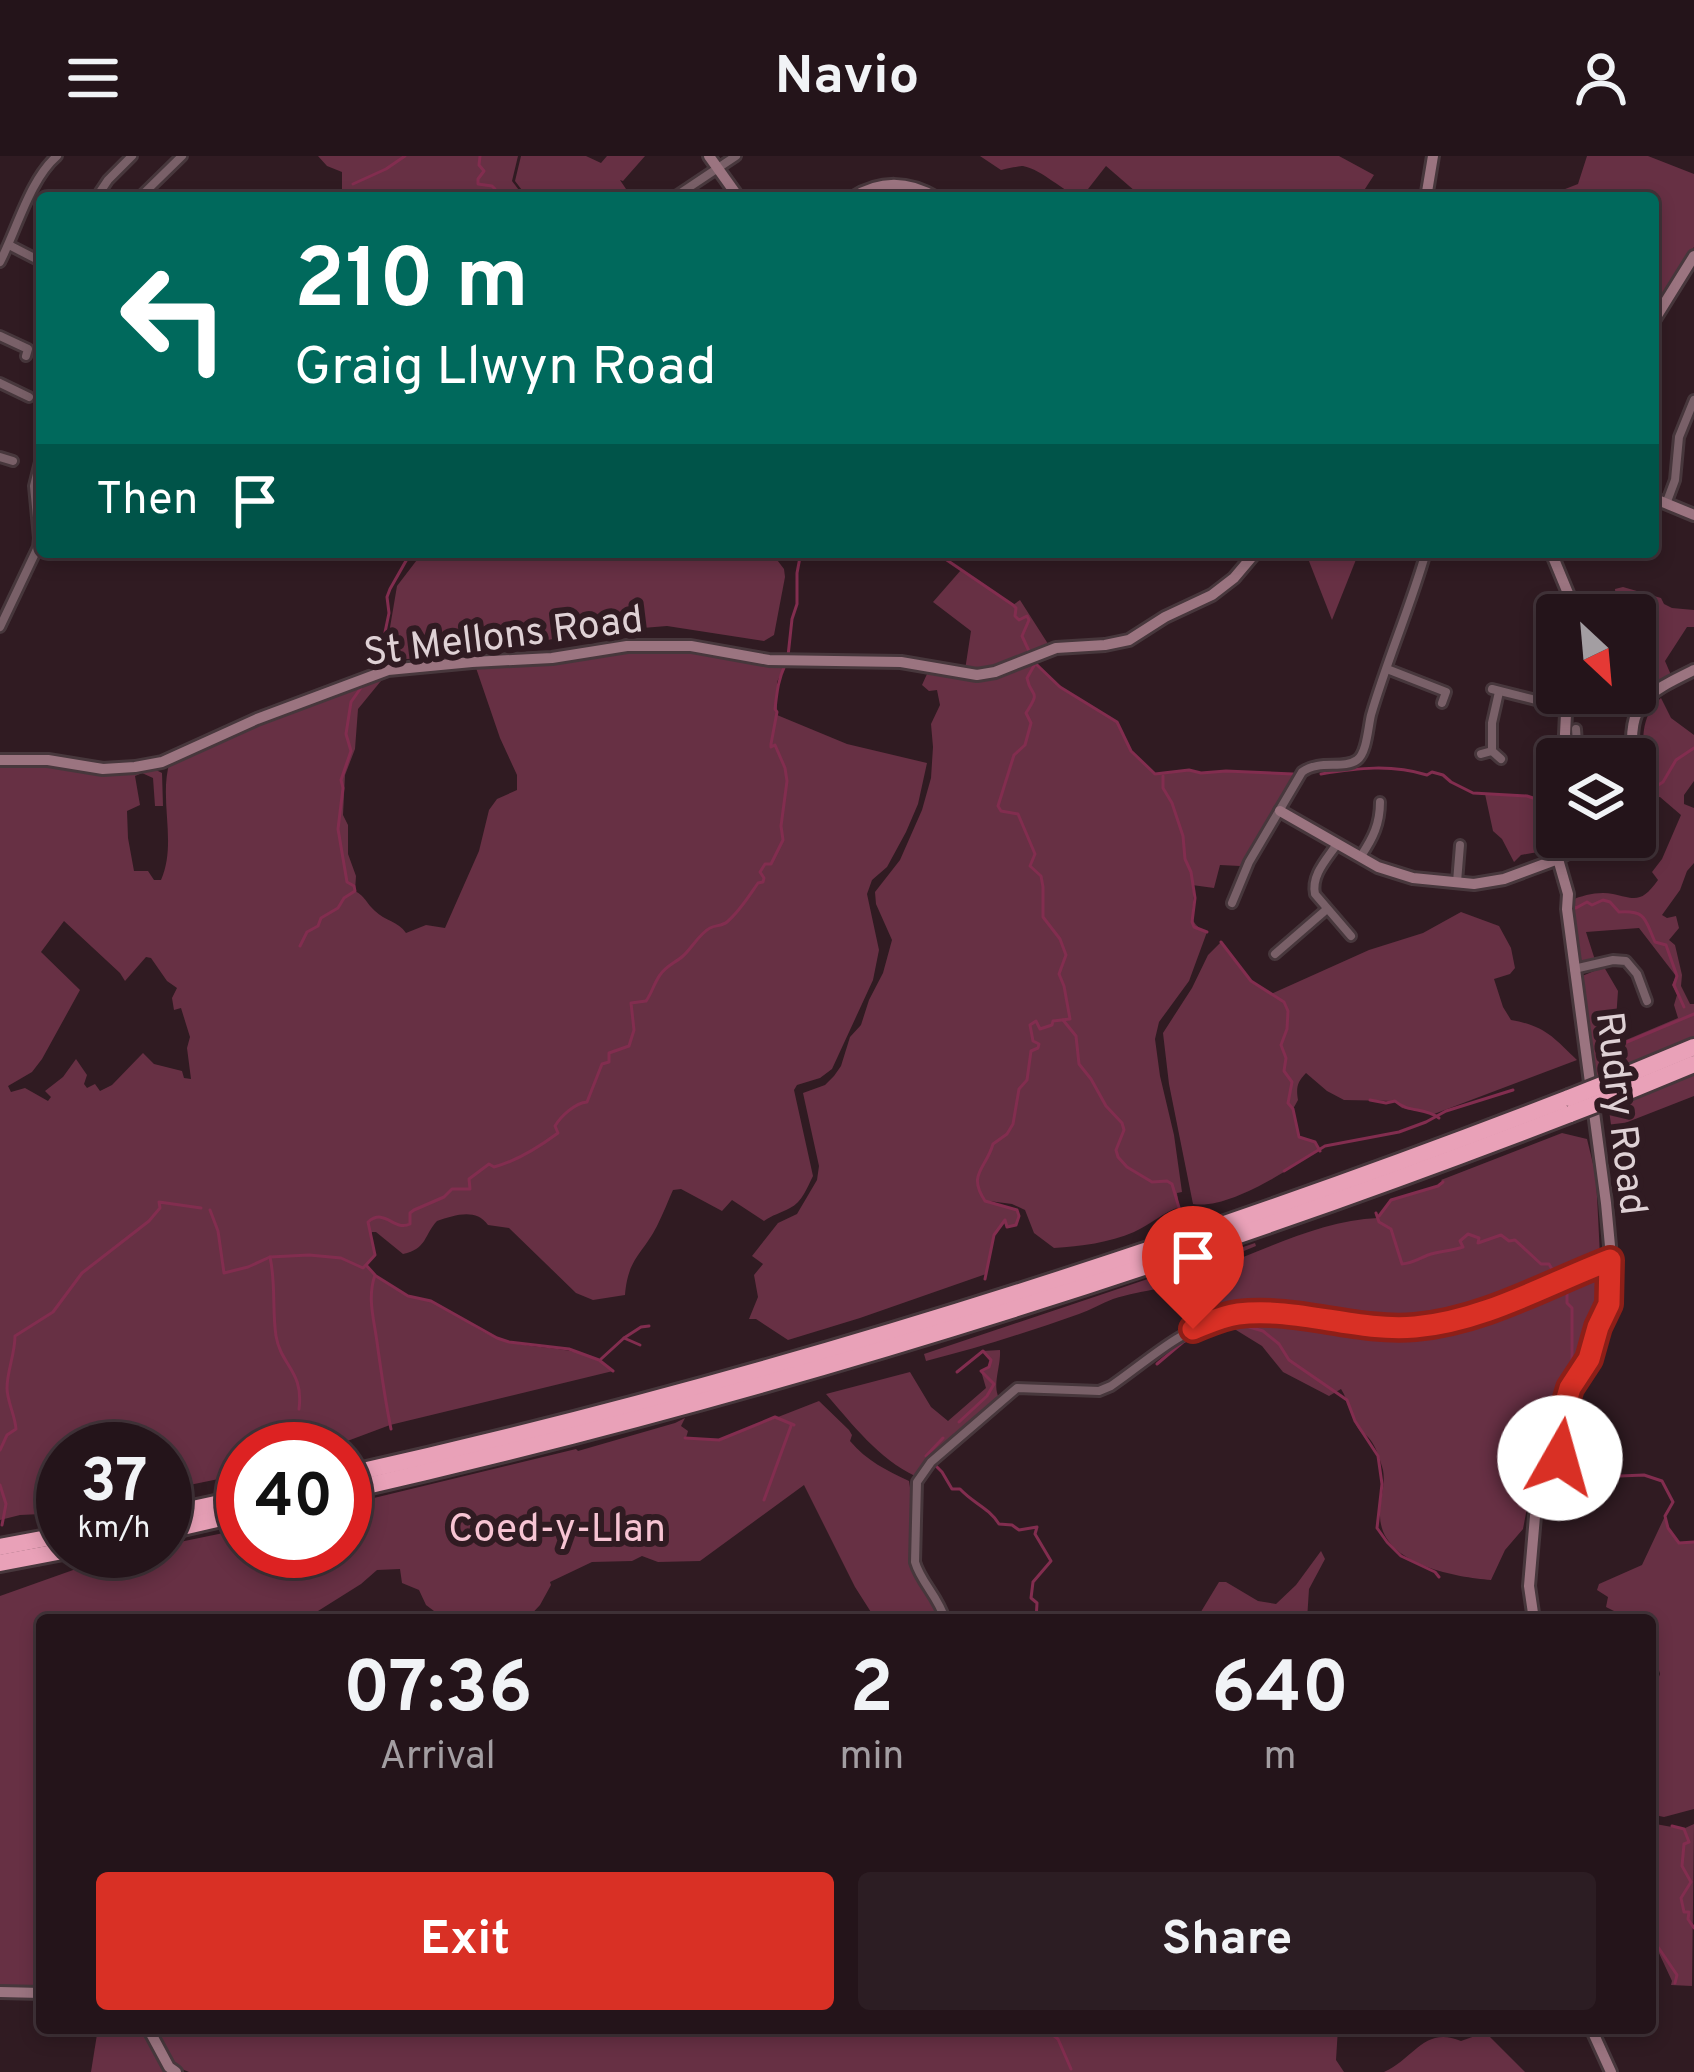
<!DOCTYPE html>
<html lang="en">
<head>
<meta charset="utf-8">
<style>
  :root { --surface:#24141a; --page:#2c1d23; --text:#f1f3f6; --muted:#a39ea2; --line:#413339; --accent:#d93025 }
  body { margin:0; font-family:Overpass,sans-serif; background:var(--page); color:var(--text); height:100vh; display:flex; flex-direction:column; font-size:45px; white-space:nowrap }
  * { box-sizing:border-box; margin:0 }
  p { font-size:39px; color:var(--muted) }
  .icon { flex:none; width:66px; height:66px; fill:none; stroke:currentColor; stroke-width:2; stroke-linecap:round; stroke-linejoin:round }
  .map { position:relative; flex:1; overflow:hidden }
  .panel { position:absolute; left:36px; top:1458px; width:1620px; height:420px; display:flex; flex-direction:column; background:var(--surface); border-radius:12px; box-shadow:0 6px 18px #0003,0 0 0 3px var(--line) }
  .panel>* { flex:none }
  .hud { position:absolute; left:36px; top:36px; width:1623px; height:366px; border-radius:12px; box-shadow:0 6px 18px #0003,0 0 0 3px var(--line); background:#00695c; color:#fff; overflow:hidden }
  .needle { width:78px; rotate:154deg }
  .fabs { position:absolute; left:1536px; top:438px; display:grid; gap:24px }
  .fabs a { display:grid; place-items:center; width:120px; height:120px; border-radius:12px; background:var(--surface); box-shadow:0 6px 18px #0003,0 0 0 3px var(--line); font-size:60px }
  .speed { position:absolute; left:36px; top:1266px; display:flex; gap:24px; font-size:60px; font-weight:700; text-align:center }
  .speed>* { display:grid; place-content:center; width:156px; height:156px; border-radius:50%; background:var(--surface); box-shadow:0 6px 18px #0003,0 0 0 3px var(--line); line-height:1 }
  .speed small { font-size:30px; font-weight:400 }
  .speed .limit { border:18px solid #d22; background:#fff; color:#111 }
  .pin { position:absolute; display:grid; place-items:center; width:102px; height:102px; color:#fff; margin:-123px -51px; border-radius:50% 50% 50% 0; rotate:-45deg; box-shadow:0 0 12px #0007 }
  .pin .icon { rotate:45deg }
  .me { position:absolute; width:132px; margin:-66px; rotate:7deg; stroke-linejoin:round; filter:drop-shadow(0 0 9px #0008) }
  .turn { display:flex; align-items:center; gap:42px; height:252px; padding:0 60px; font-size:54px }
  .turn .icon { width:156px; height:156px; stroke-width:2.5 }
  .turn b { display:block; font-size:84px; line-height:102px }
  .then { display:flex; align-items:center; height:114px; padding:0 60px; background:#0003; gap:24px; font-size:45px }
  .eta { display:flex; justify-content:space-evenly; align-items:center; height:204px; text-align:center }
  .eta b { font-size:72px; font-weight:700; line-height:84px }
  .action { display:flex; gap:24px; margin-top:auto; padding:24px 60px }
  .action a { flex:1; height:138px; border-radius:12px; background:var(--accent); color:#fff; font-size:48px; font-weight:700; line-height:138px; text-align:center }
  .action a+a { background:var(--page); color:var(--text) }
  header { display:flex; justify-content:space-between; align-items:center; height:156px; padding:0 60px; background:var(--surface); font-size:54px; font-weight:700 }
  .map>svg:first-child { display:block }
  .green { fill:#673044; fill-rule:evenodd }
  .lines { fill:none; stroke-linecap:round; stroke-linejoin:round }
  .stream { stroke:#822d4f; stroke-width:3 }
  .street-casing { stroke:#47373c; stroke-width:14 }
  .secondary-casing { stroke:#47373c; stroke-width:16 }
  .highway-casing { stroke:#47373c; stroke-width:22 }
  .street { stroke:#796068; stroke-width:8 }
  .secondary { stroke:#9b7480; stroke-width:10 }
  .highway { stroke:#e9a1b8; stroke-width:16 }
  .highway-bridge-casing { stroke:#47373c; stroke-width:22; stroke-linecap:butt }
  .highway-bridge { stroke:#e9a1b8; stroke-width:16 }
  .route-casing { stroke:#8d1f18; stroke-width:30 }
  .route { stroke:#d93025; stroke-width:21 }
  .labels { text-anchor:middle; stroke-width:12; stroke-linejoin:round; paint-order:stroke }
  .street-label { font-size:39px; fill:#dfd1d5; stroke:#301b22 }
  .park-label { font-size:39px; fill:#f7c4d3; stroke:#301b22 }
</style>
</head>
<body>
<header><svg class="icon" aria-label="menu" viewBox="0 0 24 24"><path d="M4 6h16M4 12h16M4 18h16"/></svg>Navio<svg class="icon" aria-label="person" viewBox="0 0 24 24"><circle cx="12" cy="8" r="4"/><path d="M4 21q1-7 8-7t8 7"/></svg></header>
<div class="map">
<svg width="1694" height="1916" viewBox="0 0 1694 1916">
  <rect width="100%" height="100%" fill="#301b22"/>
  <g class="green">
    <polygon points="318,0 518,0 512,25 525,42 342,42 342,16 327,10"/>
    <polygon points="521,0 586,0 601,7 607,0 645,0 623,25 620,24 632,42 528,42 515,25"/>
    <path d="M980 0H1339L1374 19 1363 36 1375 42H1143L1106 10 1081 42C1062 35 1043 14 1023 10 1019 10 1005 13 1001 14Z"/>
    <polygon points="1587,0 1648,0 1694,18 1694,91 1657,147 1653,145 1653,42 1561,42 1560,35 1578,28"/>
    <polygon points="423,396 771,396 784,413 785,421 774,479 764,485 667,470 557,479 553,483 471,499 391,504 385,501 397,430"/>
    <polygon points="1317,396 1359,396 1332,464 1307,400"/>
    <polygon points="961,414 1013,449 1020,444 1050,491 981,517 965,514 971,475 933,446"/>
    <polygon points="1623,431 1661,442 1664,448 1672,452 1694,454 1694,471 1687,471 1665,505 1671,519 1651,527 1643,537 1635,537 1635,459 1617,459 1615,433"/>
    <path d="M678 492 785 509 777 526V559L847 588 927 607 918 648 906 676 887 711 872 724 867 738 879 794 873 824 832 913 820 922 797 929 794 934 813 1020C807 1032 802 1046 790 1052 781 1057 772 1059 764 1065L732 1044 722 1055 681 1033 673 1034C668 1045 663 1058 657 1070 642 1099 628 1102 625 1139L593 1144 576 1137 509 1072 488 1069C476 1052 455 1059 437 1065 424 1079 427 1093 403 1098L376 1076H372L370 1081 375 1098 366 1110C379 1123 396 1135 413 1141 419 1143 425 1143 431 1145 456 1155 479 1178 506 1185 544 1196 581 1187 613 1215L390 1269 326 1293H243V1318L165 1334V1293H63V1357L20 1359 0 1364V604L103 613 146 609 162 617 163 650H155L153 622 142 617 135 620 140 649 127 655 128 682 134 715H148L154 724H161C178 685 157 641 171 602L215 581 385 520 358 553 355 593 345 619 343 659 348 669V698L356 720 355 735C365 740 367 748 375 755 385 765 398 765 406 777L426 769 445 772 479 695 489 654 497 643 517 634V619L500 582 475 509 615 495ZM64 765 120 817 125 825 146 801 151 802 167 825 177 832 172 842 174 854 181 852 190 881 187 892 191 923 184 922 182 915 154 908 143 897 112 929 100 935 95 928 87 932 84 928 87 919 76 903 63 921 45 935 51 941 48 945 25 932 11 936 8 930 32 916 42 903 80 834 41 796Z"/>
    <path d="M1034 505 1060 531 1117 566 1131 595 1155 618 1189 614 1201 617 1226 615 1293 618 1284 639 1240 710 1220 709 1214 732 1192 729C1198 753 1182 765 1207 776L1189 825 1159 866 1155 883 1160 920 1174 979 1182 1036 1177 1037 1179 1051C1164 1056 1150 1069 1134 1076 1109 1087 1081 1090 1054 1092L1034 1077 1025 1054 1012 1048 989 1045 1017 1054 1019 1060 1016 1069 1007 1071 1004 1065 994 1079 986 1118 860 1162 788 1184 756 1163H749L758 1141 754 1119 763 1108 752 1100 778 1067 797 1058 817 1024 819 1010 803 937 825 929 834 920 841 910 850 881 861 869 869 844 883 817 892 784 876 748 875 736 900 704 922 654 931 622 933 591 931 568 940 549 937 534 929 535 922 529 927 518 986 523Z"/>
    <path d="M1661 542 1671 562 1694 579V625L1684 639V648L1694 652V707L1687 715 1680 734 1662 759 1667 762 1676 760 1679 772 1669 784 1675 789 1682 819 1681 830 1690 848H1694V882L1592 923 1580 828 1582 820 1604 811 1618 835 1615 878 1619 887 1678 862 1674 849 1677 839 1672 829 1676 820 1639 772 1586 776 1595 804 1580 808 1576 800 1571 744C1584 739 1599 735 1613 738 1637 744 1642 746 1658 724L1652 716 1662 703 1681 659 1660 641 1640 644C1639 634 1642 626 1643 615 1645 587 1637 564 1661 542Z"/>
    <polygon points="1485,638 1527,640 1557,648 1557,681 1570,681 1569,686 1555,683 1549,694 1521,699 1514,706 1502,683 1493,675"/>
    <path d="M1461 756 1499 770 1511 792 1515 812 1510 818 1494 823 1503 851 1511 864C1545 870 1553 881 1577 904L1434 958 1402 952 1395 945 1344 944 1327 935 1306 917C1297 926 1296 932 1298 944L1293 953 1299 981 1315 986 1319 993C1290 1013 1229 1054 1193 1048L1169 928 1163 877 1192 832 1208 799 1221 786 1251 825 1271 838 1369 794 1423 777Z"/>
    <polygon points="1694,918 1694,940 1625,967 1612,976 1609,954"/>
    <path d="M1562 977 1587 983 1596 1020 1600 1100 1540 1128 1431 1162H1355L1291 1148 1216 1156 1198 1166 1191 1155C1196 1140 1211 1136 1204 1118 1175 1133 1144 1133 1113 1143 1102 1147 1091 1154 1079 1158 1028 1176 978 1192 926 1205L924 1198 1255 1087 1256 1090 1212 1108 1218 1111C1268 1092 1324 1064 1378 1062L1391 1044 1438 1030 1443 1026 1441 1024Z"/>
    <path d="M1594 1116C1601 1134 1593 1176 1584 1195 1578 1207 1567 1216 1559 1227L1560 1240 1529 1341 1523 1373 1505 1394 1491 1424C1454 1421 1381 1408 1380 1360 1379 1344 1386 1330 1383 1314 1380 1303 1375 1288 1368 1281 1365 1278 1362 1277 1360 1275 1351 1263 1349 1245 1341 1233L1329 1240 1283 1216 1262 1190 1223 1166C1284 1150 1347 1180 1408 1176 1448 1174 1489 1160 1525 1145 1548 1135 1569 1123 1594 1116Z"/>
    <path d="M1000 1194C1001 1211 992 1228 999 1242L984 1266 973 1275 945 1290 915 1320C879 1303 852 1268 826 1238L910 1216 931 1251 948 1265 986 1232 981 1215 989 1211 991 1204 983 1195Z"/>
    <path d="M819 1245 849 1274 852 1279 850 1285C867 1305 886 1314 909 1325L913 1351V1414L935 1447 941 1464H876L855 1431 804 1329 700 1405 658 1406 642 1400 632 1405 592 1406 550 1426 551 1429 540 1449 526 1464H496L461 1457 446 1464 426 1449 419 1434 402 1427 400 1413 377 1414 361 1428 318 1455 326 1464H42V1833L0 1832V1440L90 1408 165 1395V1389L243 1373V1395H345V1349L576 1293 578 1295 675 1267 685 1262 681 1270 688 1275 686 1282 719 1284Z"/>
    <polygon points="1665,1360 1668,1372 1679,1387 1694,1386 1694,1653 1664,1661 1650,1658 1650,1528 1656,1528 1660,1518 1653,1493 1650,1493 1650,1464 1625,1464 1616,1456 1606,1451 1608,1441 1597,1434 1599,1428 1642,1409"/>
    <polygon points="1321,1395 1325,1403 1309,1433 1307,1464 1196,1464 1219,1426 1226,1426 1258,1445 1276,1448 1296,1429"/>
    <polygon points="1650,1667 1683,1673 1694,1668 1692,1830 1671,1829 1672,1825 1651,1780 1654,1778 1650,1764"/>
    <polygon points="98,1872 148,1872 176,1916 91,1916"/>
    <polygon points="152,1872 1338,1872 1336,1904 1344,1916 189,1916 172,1909"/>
    <path d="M1477 1872H1481L1525 1916H1384C1415 1902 1424 1870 1461 1885L1475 1880Z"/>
  </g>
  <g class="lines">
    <g class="stream">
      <polyline points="480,0 479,9 484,15 478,23 478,28 492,30 495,33 495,42"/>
      <polyline points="353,28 386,13 405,0"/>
      <path d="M935 396 1013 449 1016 452 1015 460 1019 464 1027 460 1029 464 1022 480 1035 508 1027 522C1031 543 1042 532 1026 557L1031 567 1025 589 1014 599 998 650 1001 655 1018 658 1035 698 1030 710 1041 720 1043 731V761L1060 783 1066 799 1059 818 1064 830 1070 863 1053 865 1052 869 1040 873 1036 865 1030 869 1033 885 1039 888 1038 892 1031 895 1027 924 1019 933 1013 968 1007 978 993 988C986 1013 967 1018 985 1045L1017 1054 1019 1060 1016 1069 1007 1071 1005 1064 994 1079 985 1123"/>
      <polyline points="788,500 792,463 797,448 797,417 801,396"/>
      <polyline points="1036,508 1060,531 1117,566 1131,595 1155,618 1189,614 1201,617 1226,615 1293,618"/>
      <polyline points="370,518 383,486 389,457 387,441 390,433 411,396"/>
      <path d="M1321 618C1358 612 1391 608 1427 619L1432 616 1443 619 1451 626 1473 637 1527 640 1557 650"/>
      <polyline points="1163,620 1163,632 1172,647 1183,680 1185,703 1191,716 1195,742 1192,766 1194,771 1207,776"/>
      <polyline points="1641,640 1663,626 1676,604 1694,592"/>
      <path d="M1573 750 1576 752 1587 746 1592 749 1603 744 1610 746 1619 756C1647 754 1645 764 1655 786L1666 789 1677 820 1674 829 1684 851"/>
      <polyline points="1221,786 1251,825 1284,846 1288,855 1287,873 1281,889 1286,902 1284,915 1292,926 1288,947 1293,953 1299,981 1315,986 1320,995"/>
      <polyline points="300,790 307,776 318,770 321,762 338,752 344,742 355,735 354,730 347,726 338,673 343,632 341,624 351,595 346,578 351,546 365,526"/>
      <polyline points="1063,864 1076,880 1079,908 1091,923 1106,950 1122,967 1124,974 1116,994 1118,1001 1127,1011 1152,1026 1167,1025 1172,1028 1180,1055"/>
      <polyline points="1603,896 1694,858"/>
      <path d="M1370 944 1386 947 1395 945C1408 957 1425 951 1439 962"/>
      <polyline points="1284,1015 1325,990 1399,976 1426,966 1446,955 1513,934"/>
      <polyline points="210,1054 218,1075 224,1117 248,1111 270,1101 309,1099 341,1102 363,1112 366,1109"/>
      <path d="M1376 1057 1379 1066 1391 1073 1402 1108C1413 1107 1418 1103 1428 1099 1439 1095 1452 1095 1463 1091L1460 1085 1468 1078 1479 1082 1478 1087 1501 1079 1509 1085 1515 1084 1541 1108H1549L1556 1120"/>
      <polyline points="1379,1060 1391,1044 1438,1030 1443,1026"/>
      <path d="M270 1101C276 1128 272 1154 276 1180 281 1210 304 1215 299 1253"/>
      <polyline points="376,1120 408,1140 431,1145 497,1182 509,1186 569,1193 599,1204 613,1215"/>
      <polyline points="1180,1125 1181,1129"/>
      <polyline points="1560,1128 1567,1138 1567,1147 1572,1152 1572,1211"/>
      <polyline points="1183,1135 1189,1141"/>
      <polyline points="1192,1150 1191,1155 1198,1166"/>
      <polyline points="624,1182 641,1171 649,1170"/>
      <polyline points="601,1203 624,1182 640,1189"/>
      <polyline points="1157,1208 1183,1186 1222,1168 1232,1166 1263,1175 1279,1188 1289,1204 1347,1244 1355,1265 1378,1300 1382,1328 1377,1372 1387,1386 1401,1400 1435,1416 1439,1421"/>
      <polyline points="957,1216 983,1195 991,1204 989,1211 981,1215 994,1228 987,1240 959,1266"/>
      <polyline points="1575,1234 1575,1265 1588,1282 1601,1287 1607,1295 1610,1312 1614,1313 1620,1320 1644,1319 1662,1325 1673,1346 1665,1360 1668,1372 1679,1387 1694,1386"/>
      <path d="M391 1273C385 1244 381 1215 377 1186 374 1163 367 1142 375 1119L366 1109 375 1099 368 1066C385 1051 394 1076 410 1068V1057L414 1054 444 1041 452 1033H470L469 1023 489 1008 494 1011C517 1005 539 991 558 977L555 970C561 960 575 947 587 946L602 908 609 906V897L629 890 634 874 631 847 646 845C652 837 654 827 660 819 666 810 675 807 683 800 691 793 700 777 710 772 716 769 722 770 727 766 740 755 749 740 758 727L763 726 764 722 760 716 765 708H771L783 684 781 670 787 625 785 612 775 589 771 591V588L777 556 775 553C777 536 778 524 785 509"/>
      <polyline points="685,1282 719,1284 775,1261 794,1269"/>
      <path d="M943 1282 926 1300 942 1316 952 1333H960C974 1348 988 1351 999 1368L1012 1369 1019 1374 1037 1371 1035 1378 1051 1405 1033 1426 1031 1442 1037 1447 1036 1464"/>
      <path d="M0 1294 7 1279 16 1273C15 1259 7 1245 7 1232 7 1215 15 1198 15 1180L53 1156 82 1117 149 1065 160 1052 159 1046 201 1052"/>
      <polyline points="0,1329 6,1348 2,1369"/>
      <polyline points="764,1344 791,1270"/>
      <polyline points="1672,1670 1684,1673 1689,1686 1684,1688 1682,1710 1691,1726 1681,1742 1684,1756 1689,1756 1688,1763 1694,1772"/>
      <polyline points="1650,1764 1658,1791 1677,1819 1675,1827"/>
      <polyline points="1044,1872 1058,1883 1071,1913"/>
    </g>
    <g class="street-casing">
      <g id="street">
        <polyline points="96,42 108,24 132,0"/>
        <polyline points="139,42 182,0"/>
        <polyline points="673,42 736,0"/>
        <polyline points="9,89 42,106"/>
        <path d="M0 106C17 73 30 23 57 0"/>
        <polyline points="0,180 28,193 26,200"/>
        <polyline points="0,227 29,241"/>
        <polyline points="0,301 13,305"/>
        <polyline points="1666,348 1675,324 1679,281 1694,244"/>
        <polyline points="0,471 38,391 39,382 34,330 42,298"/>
        <polyline points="1387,513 1446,536 1442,547"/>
        <polyline points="1492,533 1564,551"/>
        <polyline points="1576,573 1578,602"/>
        <polyline points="1577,587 1631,586"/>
        <polyline points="1492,595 1492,567 1499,536"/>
        <polyline points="1481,598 1492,595 1501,603"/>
        <path d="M1337 688C1327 703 1311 719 1315 738L1351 780"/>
        <path d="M1361 700C1373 682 1380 668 1380 646"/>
        <polyline points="1457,726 1460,689"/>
        <path d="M1232 747 1249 706 1302 616C1320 603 1343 614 1357 604 1367 597 1368 571 1371 559 1387 504 1410 452 1426 396"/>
        <polyline points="1275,798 1327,753"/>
        <polyline points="1574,813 1613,804 1626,805 1637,818 1647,845"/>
        <path d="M945 1464C939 1441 921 1427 915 1406L917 1326 931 1306 1017 1232 1099 1235 1111 1230C1146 1206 1178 1175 1220 1163 1285 1143 1354 1180 1420 1170 1487 1160 1547 1128 1609 1104"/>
      </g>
    </g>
    <g class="secondary-casing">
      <g id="secondary">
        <polyline points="709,0 739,42"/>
        <path d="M852 42C880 24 909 25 937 42"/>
        <polyline points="1426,42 1433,0"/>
        <polyline points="1653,166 1694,100"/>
        <polyline points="1653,342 1694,359"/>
        <polyline points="1551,396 1577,459"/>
        <polyline points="1567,537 1565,578 1568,603"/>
        <path d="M1633 603C1627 546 1647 537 1694 514"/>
        <polyline points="0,604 48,604 103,613 135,611 162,606 257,563 388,514 472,506 552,502 627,490 691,490 769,504 901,506 977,519 995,516 1056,492 1105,489 1129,484 1165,461 1212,439 1234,422 1256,396"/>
        <polyline points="1280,655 1378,711 1413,722 1474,728 1504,723 1558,703"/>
        <polyline points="1534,1464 1529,1430 1535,1360 1560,1302 1570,1232 1589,1203 1598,1171 1609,1147 1610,1090 1606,1047 1567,753 1568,738 1558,703 1593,681"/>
        <polyline points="0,1836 42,1837"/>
        <polyline points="148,1872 169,1911 176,1916"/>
        <polyline points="1591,1872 1611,1916"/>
      </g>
    </g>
    <g class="highway-casing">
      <g id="highway">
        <polyline points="1617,923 1694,891"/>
        <polyline points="1614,941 1694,908"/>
        <path d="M345 1319C762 1226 1171 1096 1569 942"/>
        <path d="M345 1335C762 1240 1171 1112 1570 958"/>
        <polyline points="165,1359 243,1342"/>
        <polyline points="165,1375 243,1357"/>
        <polyline points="0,1391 63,1379"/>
        <polyline points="0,1407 63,1395"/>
      </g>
    </g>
    <use href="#street" class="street"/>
    <use href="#secondary" class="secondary"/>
    <use href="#highway" class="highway"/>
    <g class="highway-bridge-casing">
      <g id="highway-bridge">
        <polyline points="1569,942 1617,923"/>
        <polyline points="1570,958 1614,941"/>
      </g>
    </g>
    <use href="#highway-bridge" class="highway-bridge"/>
  </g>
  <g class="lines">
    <g class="route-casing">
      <path id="route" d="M1193 1173C1208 1167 1222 1160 1238 1158 1297 1151 1356 1176 1415 1171 1484 1165 1547 1128 1610 1104L1609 1148 1598 1171 1589 1203 1570 1232 1565 1249 1560 1302"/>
    </g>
    <use href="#route" class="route"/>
  </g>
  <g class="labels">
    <g class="street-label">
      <text transform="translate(503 478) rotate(-7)" y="14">St Mellons Road</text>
      <text transform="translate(1623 957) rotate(83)" y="14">Rudry Road</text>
    </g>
    <g class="park-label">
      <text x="557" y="1385">Coed-y-Llan</text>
    </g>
  </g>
</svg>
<div class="fabs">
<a><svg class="needle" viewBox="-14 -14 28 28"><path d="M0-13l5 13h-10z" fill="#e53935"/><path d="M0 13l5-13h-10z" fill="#a39ea2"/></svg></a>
<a><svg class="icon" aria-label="layers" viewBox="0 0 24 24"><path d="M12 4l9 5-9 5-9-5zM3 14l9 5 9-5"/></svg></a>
</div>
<div class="speed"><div>37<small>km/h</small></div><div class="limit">40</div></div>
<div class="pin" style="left:1193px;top:1173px;background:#d93025"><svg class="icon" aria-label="arrive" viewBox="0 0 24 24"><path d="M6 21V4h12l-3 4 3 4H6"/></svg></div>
<svg class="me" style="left:1560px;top:1302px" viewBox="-20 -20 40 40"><circle r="19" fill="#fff"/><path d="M0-13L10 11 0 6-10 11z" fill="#d93025"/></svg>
<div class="hud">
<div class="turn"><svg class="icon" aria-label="left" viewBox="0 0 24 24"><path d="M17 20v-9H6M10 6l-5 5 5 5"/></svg><div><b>210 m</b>Graig Llwyn Road</div></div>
<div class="then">Then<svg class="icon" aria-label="arrive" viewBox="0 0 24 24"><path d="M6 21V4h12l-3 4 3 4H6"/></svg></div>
</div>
<section class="panel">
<div class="eta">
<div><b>07:36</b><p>Arrival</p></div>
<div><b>2</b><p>min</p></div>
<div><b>640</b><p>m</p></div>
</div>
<div class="action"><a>Exit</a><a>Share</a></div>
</section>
</div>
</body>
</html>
